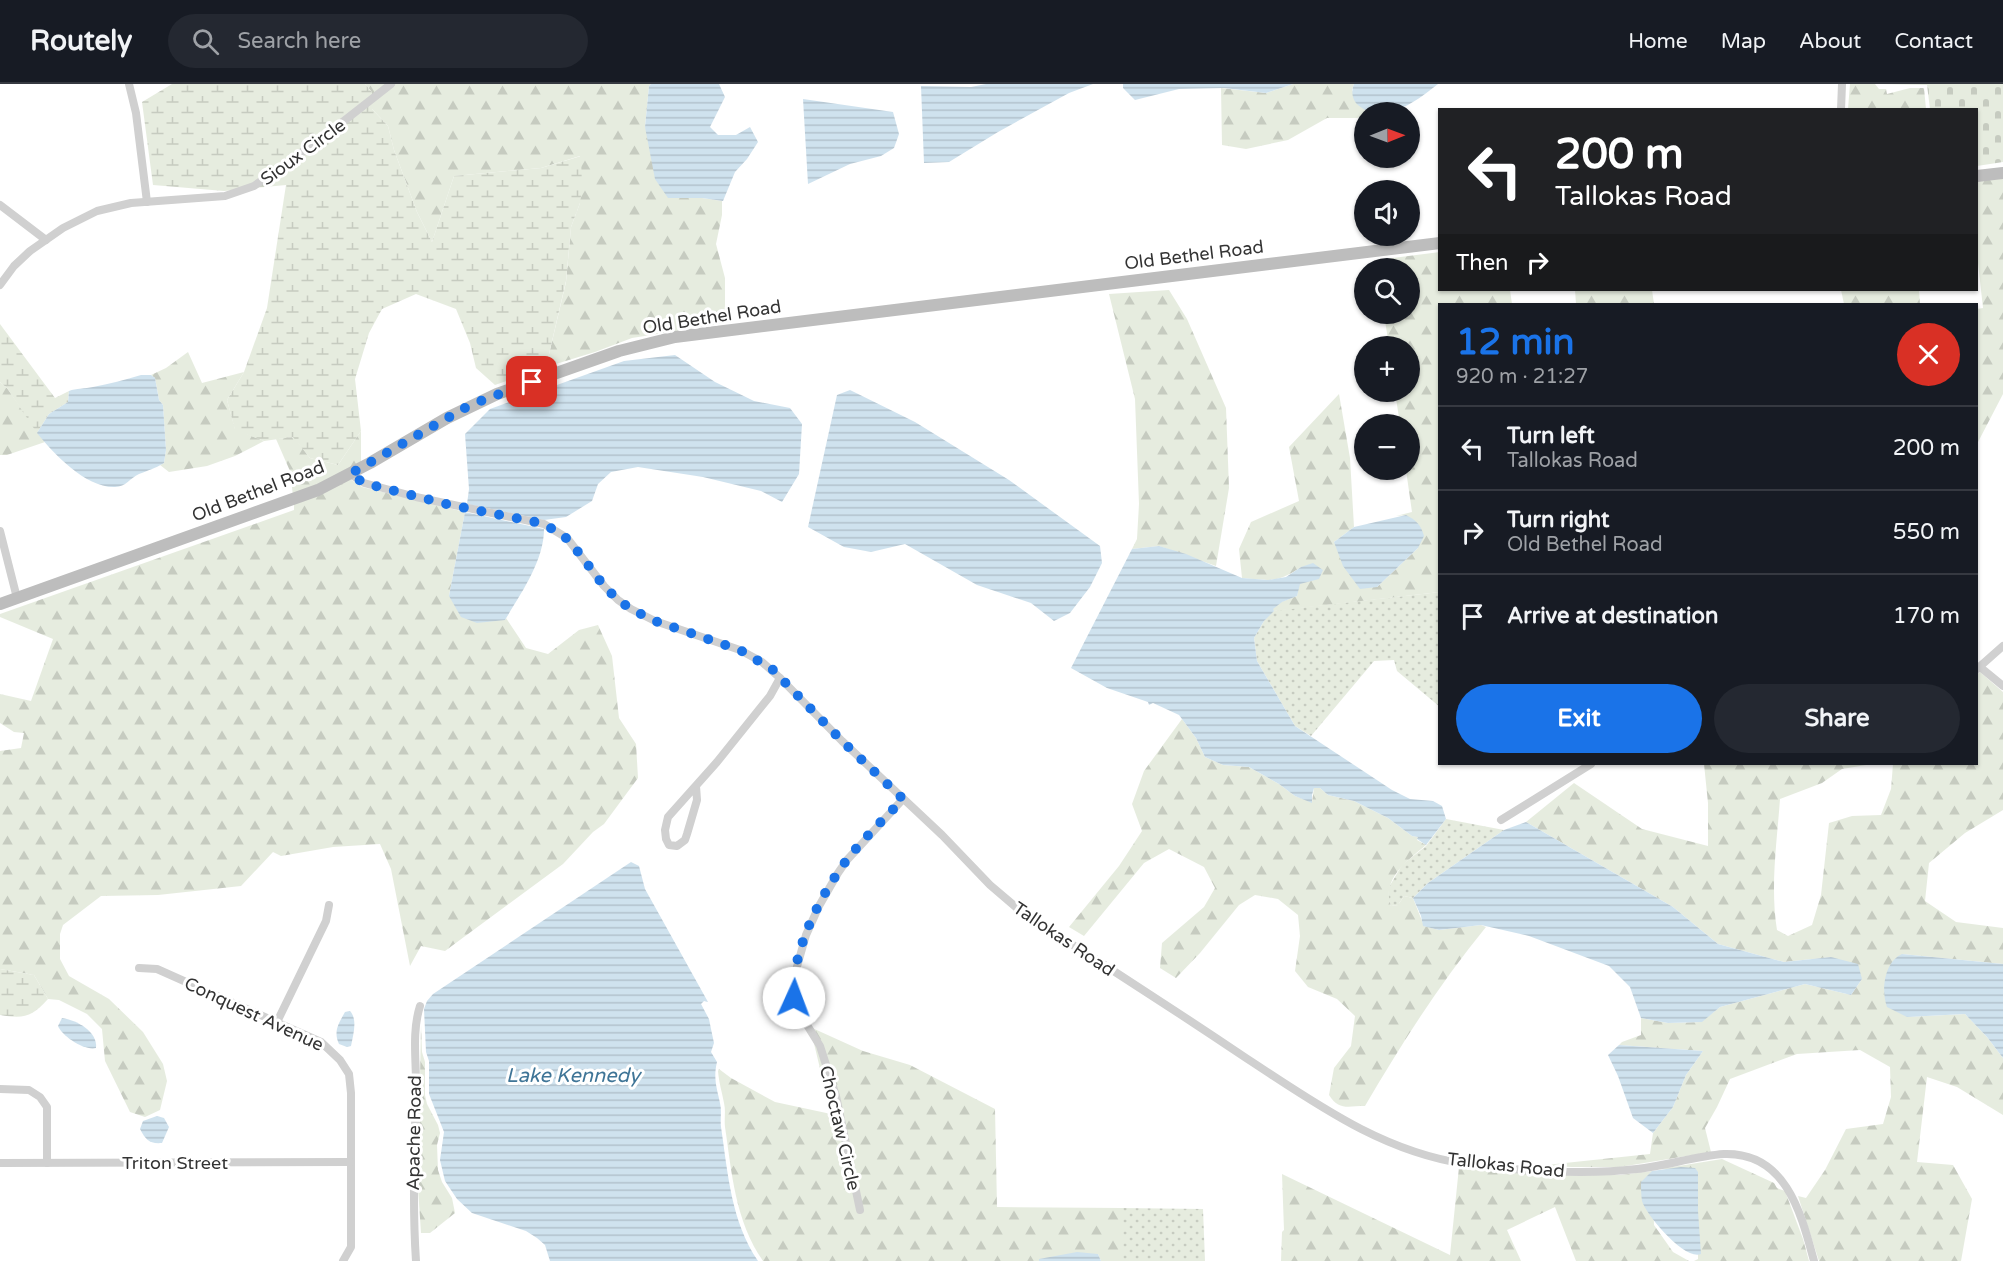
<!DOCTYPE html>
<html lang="en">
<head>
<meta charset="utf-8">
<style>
  :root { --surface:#171b24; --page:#242831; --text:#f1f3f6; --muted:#9ea1a6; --line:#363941; --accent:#1a73e8 }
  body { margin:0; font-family:"Varela Round",sans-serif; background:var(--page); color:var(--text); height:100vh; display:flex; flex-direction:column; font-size:22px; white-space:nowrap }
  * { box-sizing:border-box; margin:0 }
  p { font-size:20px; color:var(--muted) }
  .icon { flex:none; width:33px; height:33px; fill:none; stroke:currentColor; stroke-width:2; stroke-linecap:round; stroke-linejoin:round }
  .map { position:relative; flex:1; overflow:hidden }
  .details { position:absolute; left:1438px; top:219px; width:540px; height:462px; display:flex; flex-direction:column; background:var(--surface); border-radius:0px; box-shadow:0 2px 4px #0004 }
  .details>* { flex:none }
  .banner { position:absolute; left:1438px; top:24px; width:540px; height:183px; border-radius:0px; box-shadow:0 2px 4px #0004; background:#202124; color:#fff; overflow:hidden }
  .needle { width:39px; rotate:89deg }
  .buttons { position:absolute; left:1354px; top:18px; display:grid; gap:12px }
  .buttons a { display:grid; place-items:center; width:66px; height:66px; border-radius:50%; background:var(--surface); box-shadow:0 2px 4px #0004; font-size:30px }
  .pin { position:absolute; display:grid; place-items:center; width:51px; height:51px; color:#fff; margin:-26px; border-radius:12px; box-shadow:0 3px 9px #0006 }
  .me { position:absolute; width:66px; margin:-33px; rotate:2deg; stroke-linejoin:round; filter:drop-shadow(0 0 4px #0008) }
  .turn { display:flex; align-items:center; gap:21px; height:126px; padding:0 18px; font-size:27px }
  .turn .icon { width:78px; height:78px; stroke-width:2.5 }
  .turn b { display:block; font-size:42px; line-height:51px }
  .then { display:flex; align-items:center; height:57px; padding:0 18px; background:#0003; gap:12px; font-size:22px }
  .round { display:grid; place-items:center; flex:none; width:63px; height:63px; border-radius:32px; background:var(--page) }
  .headline { display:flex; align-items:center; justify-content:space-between; height:102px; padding:0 18px }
  h1 { font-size:36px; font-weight:700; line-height:45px; color:var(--accent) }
  .action { display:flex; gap:12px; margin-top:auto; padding:12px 18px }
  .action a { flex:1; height:69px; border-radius:36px; background:var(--accent); color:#fff; font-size:24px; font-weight:700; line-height:69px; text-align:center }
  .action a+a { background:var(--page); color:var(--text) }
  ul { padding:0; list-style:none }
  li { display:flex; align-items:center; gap:18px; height:84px; padding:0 18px; border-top:2px solid var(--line) }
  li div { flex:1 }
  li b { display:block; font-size:22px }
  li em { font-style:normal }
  header { display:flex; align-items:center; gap:36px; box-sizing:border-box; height:84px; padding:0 30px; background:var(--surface); border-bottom:2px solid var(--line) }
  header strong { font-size:28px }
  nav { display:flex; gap:33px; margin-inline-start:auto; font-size:21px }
  .search { width:420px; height:54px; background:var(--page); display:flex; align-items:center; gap:15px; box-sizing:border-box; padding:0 21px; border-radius:33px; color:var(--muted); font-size:22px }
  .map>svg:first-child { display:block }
  .grass { fill:url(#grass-dots) }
  .forest { fill:url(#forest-firs) }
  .wetland { fill:url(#wetland-marsh) }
  .cemetery { fill:url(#cemetery-stones) }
  .water { fill:url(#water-rules) }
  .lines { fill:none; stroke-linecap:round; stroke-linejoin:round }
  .street { stroke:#d0d0d0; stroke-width:8 }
  .secondary { stroke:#bdbdbd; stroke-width:12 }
  .route { stroke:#1a73e8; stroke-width:10; stroke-dasharray:0 18 }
  .labels { text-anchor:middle; stroke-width:6; stroke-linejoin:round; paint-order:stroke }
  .street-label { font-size:18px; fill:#333; stroke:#fff }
  .water-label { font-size:20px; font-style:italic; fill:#3f7597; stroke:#fff }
</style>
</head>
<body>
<header>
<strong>Routely</strong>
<div class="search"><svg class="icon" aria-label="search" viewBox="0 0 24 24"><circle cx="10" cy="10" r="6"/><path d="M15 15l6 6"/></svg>Search here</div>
<nav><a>Home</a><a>Map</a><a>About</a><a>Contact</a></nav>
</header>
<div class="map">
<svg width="2003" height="1177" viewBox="0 0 2003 1177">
  <defs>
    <pattern id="grass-dots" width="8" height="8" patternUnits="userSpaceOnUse" patternTransform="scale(1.5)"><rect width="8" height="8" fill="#e6ecdf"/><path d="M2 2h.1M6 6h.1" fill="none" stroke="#c6cbc0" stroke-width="1.8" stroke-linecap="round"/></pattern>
    <pattern id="forest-firs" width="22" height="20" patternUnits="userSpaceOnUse" patternTransform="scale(1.5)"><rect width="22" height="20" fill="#e6ecdf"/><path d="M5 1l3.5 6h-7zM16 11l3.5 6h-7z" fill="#c6cbc0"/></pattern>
    <pattern id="wetland-marsh" width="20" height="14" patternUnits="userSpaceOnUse" patternTransform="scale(1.5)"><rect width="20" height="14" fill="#e6ecdf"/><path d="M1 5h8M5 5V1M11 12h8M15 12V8" fill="none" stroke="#c6cbc0"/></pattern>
    <pattern id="cemetery-stones" width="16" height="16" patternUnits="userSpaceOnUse" patternTransform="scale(1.5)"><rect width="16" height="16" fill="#e6ecdf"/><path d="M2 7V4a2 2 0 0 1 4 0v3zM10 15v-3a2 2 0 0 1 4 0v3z" fill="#c6cbc0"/></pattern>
    <pattern id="water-rules" width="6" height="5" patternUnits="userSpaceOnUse" patternTransform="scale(1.5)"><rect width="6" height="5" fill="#cfe2ee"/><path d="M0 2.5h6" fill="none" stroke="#b2c2cd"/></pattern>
  </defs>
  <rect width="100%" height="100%" fill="#fff"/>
  <g class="grass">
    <polygon points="1440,508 1440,623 1397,587 1394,576 1374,577 1311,652 1295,642 1257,577 1254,554 1264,537 1271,528 1278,526"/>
    <polygon points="1446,735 1504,746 1428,799 1413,814 1404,812 1398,821 1391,822 1388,814 1389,803 1402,781 1426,762"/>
    <polygon points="1121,1124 1203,1125 1205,1177 1121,1177"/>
  </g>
  <g class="forest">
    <polygon points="365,0 651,0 649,2 645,43 702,114 722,117 722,131 716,160 725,194 725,239 632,254 595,268 546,283 566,198 571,143 580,119 580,72 541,84 454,92 432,158 417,128 394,66 388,42 372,25 372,8"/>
    <polygon points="1293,0 1354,0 1352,6 1365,27 1372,28 1365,28 1365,32 1357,34 1327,34 1288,56 1246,65 1222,61 1221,4 1266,9"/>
    <polygon points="1850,0 1875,0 1879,5 1886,5 1887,10 1910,4 1924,4 1926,25 1848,25"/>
    <polygon points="2003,93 2003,310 1977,360 1977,225 1983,224 1977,170 1977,96"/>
    <path d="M1440 168V206H1510L1512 220H1440V508L1274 527 1272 525 1281 518 1297 512 1301 483C1276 500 1270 496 1242 494L1239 465 1251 438 1299 417 1289 363 1339 310 1350 374 1354 443 1334 458 1377 503 1418 464 1406 431 1396 432 1412 428 1406 386H1410V340H1400L1395 308H1410V262H1389L1384 230H1410V184H1378L1377 176Z"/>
    <polygon points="1169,206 1187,235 1226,324 1229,404 1216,482 1159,462 1132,465 1137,455 1139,420 1135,315 1109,210"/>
    <polygon points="1575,206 1652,206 1654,220 1576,220"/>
    <polygon points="1841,206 1919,206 1920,220 1844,220"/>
    <polygon points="188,268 202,299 244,288 227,316 235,345 264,357 235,372 207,382 169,388 160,381 164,379 166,366 163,321 159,316 155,294 151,291 166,284"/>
    <polygon points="0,298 7,304 45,358 7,371 0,371"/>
    <polygon points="361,347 361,379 293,412 290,387 276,355 294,353 310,374 338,381"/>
    <polygon points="350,395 362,403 465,428 449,512 505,536 506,534 526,564 548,570 579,546 598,541 612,572 619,634 636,660 638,694 604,740 593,748 563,780 445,867 421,862 410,882 391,785 380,760 333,763 281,772 273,768 241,802 158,811 101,812 63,841 60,850 60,875 69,892 109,915 143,948 163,980 167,997 160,1026 145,1033 130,1028 105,977 102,945 87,930 59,916 48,915 34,891 0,885 0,667 21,664 24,649 14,648 0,639 0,610 31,617 53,555 0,533 0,530 294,426 294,420"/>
    <path d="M1980 588 2003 608V726L1965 749 1929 779 1925 817 1956 838 2003 844V880L1902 870 1907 933 1965 930 1987 953 2003 974V1031L1957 1003 1927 993 1917 1078 1953 1081 1972 1115 1961 1177H1819L1798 1112 1806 1114 1825 1086 1846 1045 1883 1040 1891 1013 1890 983 1860 966 1797 970 1730 995 1717 1023 1705 1044 1711 1068 1620 1083H1572L1526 1081H1546L1650 1070 1653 1049 1673 1023 1686 991 1703 967 1619 961 1622 958 1641 951V934L1668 939 1701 938 1720 923 1805 900 1851 911 1862 895 1831 873 1784 878 1718 860 1673 823 1526 738 1574 699 1642 745 1708 762V719L1704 680H1872L1842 685 1822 699 1780 715C1777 758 1770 803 1777 846L1788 852 1812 841 1821 811 1829 739 1852 732 1881 731 1891 705 1893 680H1977V590Z"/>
    <path d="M1182 635 1196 654 1205 673 1223 681 1249 683 1279 700 1295 712 1312 718 1314 704H1320L1328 711 1354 717 1388 734 1412 752 1418 753 1417 756 1426 761C1408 776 1381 795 1391 822L1398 821 1404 812 1413 814 1424 842 1439 846 1481 841 1486 843C1440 899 1402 959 1365 1022 1348 1022 1339 1027 1329 1011L1334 984 1351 962 1355 932 1337 915 1308 903 1295 887 1300 852 1298 831 1278 815 1255 811 1239 821 1200 869 1176 894 1160 884 1162 859 1204 823 1215 804 1204 783 1169 765 1144 779 1084 852 1069 843 1119 782 1142 747 1132 720 1144 687Z"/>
    <polygon points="421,940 422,968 425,978 425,1011 427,1020 438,1041 440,1049 437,1061 438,1086 442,1098 452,1114 455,1129 430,1149 421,1149 418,1104"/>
    <path d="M810 943 863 967 910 981 995 1025 997 1123 1121 1124V1177H1101L1098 1170 1039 1175V1177H763C735 1136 732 1090 725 1043 724 1035 726 1027 724 1019 722 1008 719 999 718 987L719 985 731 994 775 1018 831 1030Z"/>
    <polygon points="1722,1075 1774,1099 1777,1104 1785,1107 1803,1155 1809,1177 1694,1177 1698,1175 1698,1088 1660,1085"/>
    <polygon points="1459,1083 1620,1091 1652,1087 1654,1141 1673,1168 1689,1177 1576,1177 1555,1123 1507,1146 1521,1177 1281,1177 1282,1148 1284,1146 1282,1090 1450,1171"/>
  </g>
  <g class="wetland">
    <polygon points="172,0 365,0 372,8 372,25 388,42 394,66 417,128 432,158 454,92 541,84 581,72 582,104 580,119 571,143 566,197 546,283 495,301 476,284 470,259 456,225 416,210 382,225 369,249 355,295 361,347 338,381 310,374 293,353 264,357 235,346 227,316 244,288 267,224 286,101 224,107 153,101 142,18"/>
    <polygon points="0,240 55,314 69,307 68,318 49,330 37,349 7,304 0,298"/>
    <path d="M0 885 34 891 48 915C32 933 24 935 0 931Z"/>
  </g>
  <polygon class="cemetery" points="1879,0 2003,0 2003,78 1977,82 1977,26 1930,25 1927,1"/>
  <g class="water">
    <polygon points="651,0 719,0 725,13 710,43 718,51 736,51 750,43 758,58 747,75 735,88 723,117 702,114 668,114 655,95 645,43 649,2"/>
    <polygon points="986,0 1093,0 1069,9 998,48 949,78 924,79 921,2 971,3"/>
    <polygon points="1123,0 1293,0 1266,9 1224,4 1179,5 1135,16 1123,4"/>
    <path d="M1354 0H1438C1418 16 1383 43 1358 21 1352 16 1351 7 1354 0Z"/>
    <polygon points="803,15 893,28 899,50 894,64 881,72 850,80 808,100"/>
    <polygon points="675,271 715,298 754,317 790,324 802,340 799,390 782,418 761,407 703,393 638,383 611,388 598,400 592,417 566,433 544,436 467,420 469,405 465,350 490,325 624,277"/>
    <path d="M141 291H151L155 294 159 316 163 321 166 366 164 379C154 385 149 386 139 390 130 394 126 403 115 403 86 404 54 370 37 349L49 330 68 318 69 307C76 304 85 305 93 303 109 300 125 296 141 291Z"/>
    <polygon points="850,306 915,338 1009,396 1100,462 1102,479 1090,503 1070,529 1054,537 1031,519 977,501 905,460 871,468 844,463 808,443 837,311"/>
    <path d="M465 428 544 445C544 477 521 509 505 536L477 539 461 533 449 512Z"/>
    <path d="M1406 431C1416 436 1421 441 1424 452L1418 464 1377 503 1360 505 1343 482 1334 458 1354 443Z"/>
    <polygon points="1159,462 1186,470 1242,494 1268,496 1286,493 1301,483 1313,479 1323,486 1319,495 1300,500 1297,512 1282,518 1273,525 1274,527 1264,537 1254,554 1257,577 1295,642 1392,706 1410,715 1433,717 1442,722 1446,735 1426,761 1417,755 1418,753 1412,752 1388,734 1354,717 1328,711 1320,704 1314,704 1312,711 1312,719 1295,712 1279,700 1249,683 1223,681 1205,673 1196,654 1179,631 1153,619 1149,621 1148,618 1107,604 1071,584 1132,465"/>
    <polygon points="1526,738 1673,823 1718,860 1784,878 1831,873 1858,880 1862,895 1851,911 1805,900 1720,923 1702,938 1668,939 1641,934 1630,903 1609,882 1529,852 1481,841 1439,846 1423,842 1421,832 1413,814 1428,799 1504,746"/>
    <path d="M631 778 639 782 645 805 708 918 704 917 701 920 709 935 711 945 714 959 711 968 717 978C713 994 717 1005 720 1019 722 1027 720 1035 721 1043 728 1090 731 1137 758 1177H550L545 1161 537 1154 526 1147 472 1129 457 1115 445 1097 440 1076 444 1048 429 1010V977L426 968 424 925 427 917 433 910Z"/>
    <path d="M1902 870 2003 880V974L1987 953 1965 930 1907 933 1887 923C1881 907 1884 878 1902 870Z"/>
    <path d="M350 927C358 936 353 951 351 962L347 963 339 960C333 947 339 939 345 928Z"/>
    <path d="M62 934C77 936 98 948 96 964 84 967 62 952 58 942Z"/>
    <polygon points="1619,961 1703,967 1686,991 1673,1023 1653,1049 1633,1034 1618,992 1608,971"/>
    <path d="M157 1032 164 1034 169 1043 162 1059C149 1060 146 1056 140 1045L143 1037Z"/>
    <path d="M1681 1083 1695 1084 1698 1088V1127L1701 1170C1685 1177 1646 1131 1642 1117 1641 1111 1641 1104 1641 1098L1652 1087Z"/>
    <polygon points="1077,1168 1098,1170 1101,1177 1039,1177 1039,1175"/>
  </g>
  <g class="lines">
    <g class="street">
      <polyline points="129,0 136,29 147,118"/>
      <polyline points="1841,26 1842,0"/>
      <polyline points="0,121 46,156"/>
      <polyline points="0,201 14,182 30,167 63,144 97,127 131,119 225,112 254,102 326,51 391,0"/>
      <path d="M350 390 364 399 416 413 544 440 567 454 604 502 618 516 631 525 655 537 740 566 762 578 780 594 842 657 942 751 990 801 1024 830C1099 877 1173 925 1246 974 1315 1019 1382 1068 1466 1080 1517 1087 1586 1091 1637 1085 1666 1082 1695 1072 1724 1070 1786 1068 1801 1129 1814 1177"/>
      <polyline points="0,447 17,514"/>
      <polyline points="1980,583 2003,602"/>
      <polyline points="1977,585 2003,562"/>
      <polyline points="696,702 697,716 687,750 685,756 677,762 669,761 666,755 665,746 668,733 717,678 770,612 780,594"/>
      <polyline points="1501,736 1591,680"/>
      <polyline points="139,884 157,885 321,958 340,976 349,990 351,1009 351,1163 343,1177"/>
      <polyline points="277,938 326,837 329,821"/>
      <polyline points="0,1005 29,1006 40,1013 47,1023 47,1079"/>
      <polyline points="0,1079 350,1078"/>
      <polyline points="860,1126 836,1012 820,962 799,928 794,914 794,893 806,851 819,822 838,789 847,776 903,715"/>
      <path d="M416 1177C412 1118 415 1059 416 1000 416 974 412 947 420 922"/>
    </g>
    <g class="secondary">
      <polyline points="1977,92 2003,89"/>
      <polyline points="0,520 318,406 370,379 447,334 497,310 619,267 675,253 1440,159"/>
    </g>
  </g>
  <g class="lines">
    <path class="route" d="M532 298 470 321 350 390 364 399 446 420 540 439 561 449 572 460 604 502 618 516 631 525 655 537 740 566 772 585 842 657 903 715C884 735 863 755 846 777 820 812 790 870 794 914"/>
  </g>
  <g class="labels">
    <g class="street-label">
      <text transform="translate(303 68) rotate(-36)" y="6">Sioux Circle</text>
      <text transform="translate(1194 171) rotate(-7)" y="6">Old Bethel Road</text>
      <text transform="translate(712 233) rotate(-9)" y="6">Old Bethel Road</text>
      <text transform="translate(258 407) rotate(-21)" y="6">Old Bethel Road</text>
      <text transform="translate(1064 855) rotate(34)" y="6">Tallokas Road</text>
      <text transform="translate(254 930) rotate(25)" y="6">Conquest Avenue</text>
      <text transform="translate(840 1044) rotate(77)" y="6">Choctaw Circle</text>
      <text transform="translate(414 1049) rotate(-89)" y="6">Apache Road</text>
      <text x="175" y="1085">Triton Street</text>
      <text transform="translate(1506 1081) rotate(6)" y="6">Tallokas Road</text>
    </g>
    <g class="water-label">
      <text x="573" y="998">Lake Kennedy</text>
    </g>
  </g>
</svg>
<div class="buttons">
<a><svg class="needle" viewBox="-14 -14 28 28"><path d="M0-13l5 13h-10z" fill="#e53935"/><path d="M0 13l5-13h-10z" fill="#9ea1a6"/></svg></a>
<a><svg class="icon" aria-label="sound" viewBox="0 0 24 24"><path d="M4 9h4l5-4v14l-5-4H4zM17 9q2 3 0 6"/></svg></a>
<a><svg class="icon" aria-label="search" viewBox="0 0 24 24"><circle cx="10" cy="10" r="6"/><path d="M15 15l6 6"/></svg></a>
<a>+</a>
<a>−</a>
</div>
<div class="pin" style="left:532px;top:298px;background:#d93025"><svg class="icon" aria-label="arrive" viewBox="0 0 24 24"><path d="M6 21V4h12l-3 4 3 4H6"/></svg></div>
<svg class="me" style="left:794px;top:914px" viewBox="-20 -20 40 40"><circle r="19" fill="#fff"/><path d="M0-13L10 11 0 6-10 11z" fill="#1a73e8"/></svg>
<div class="banner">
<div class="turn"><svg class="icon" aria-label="left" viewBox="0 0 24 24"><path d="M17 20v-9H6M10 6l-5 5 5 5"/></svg><div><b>200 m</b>Tallokas Road</div></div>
<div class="then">Then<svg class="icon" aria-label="right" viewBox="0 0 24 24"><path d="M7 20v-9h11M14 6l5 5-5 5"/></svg></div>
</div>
<section class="details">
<div class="headline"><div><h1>12 min</h1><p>920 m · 21:27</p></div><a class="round" style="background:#d93025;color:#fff"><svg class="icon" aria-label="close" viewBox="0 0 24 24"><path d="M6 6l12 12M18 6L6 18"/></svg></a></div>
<ul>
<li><svg class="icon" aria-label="left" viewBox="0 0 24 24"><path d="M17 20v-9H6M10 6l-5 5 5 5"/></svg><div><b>Turn left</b><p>Tallokas Road</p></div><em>200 m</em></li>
<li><svg class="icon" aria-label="right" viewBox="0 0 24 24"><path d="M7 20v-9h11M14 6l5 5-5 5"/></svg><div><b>Turn right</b><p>Old Bethel Road</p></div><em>550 m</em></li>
<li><svg class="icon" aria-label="arrive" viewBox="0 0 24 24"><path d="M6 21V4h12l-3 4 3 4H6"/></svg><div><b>Arrive at destination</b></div><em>170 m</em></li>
</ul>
<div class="action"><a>Exit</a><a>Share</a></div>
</section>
</div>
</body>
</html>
